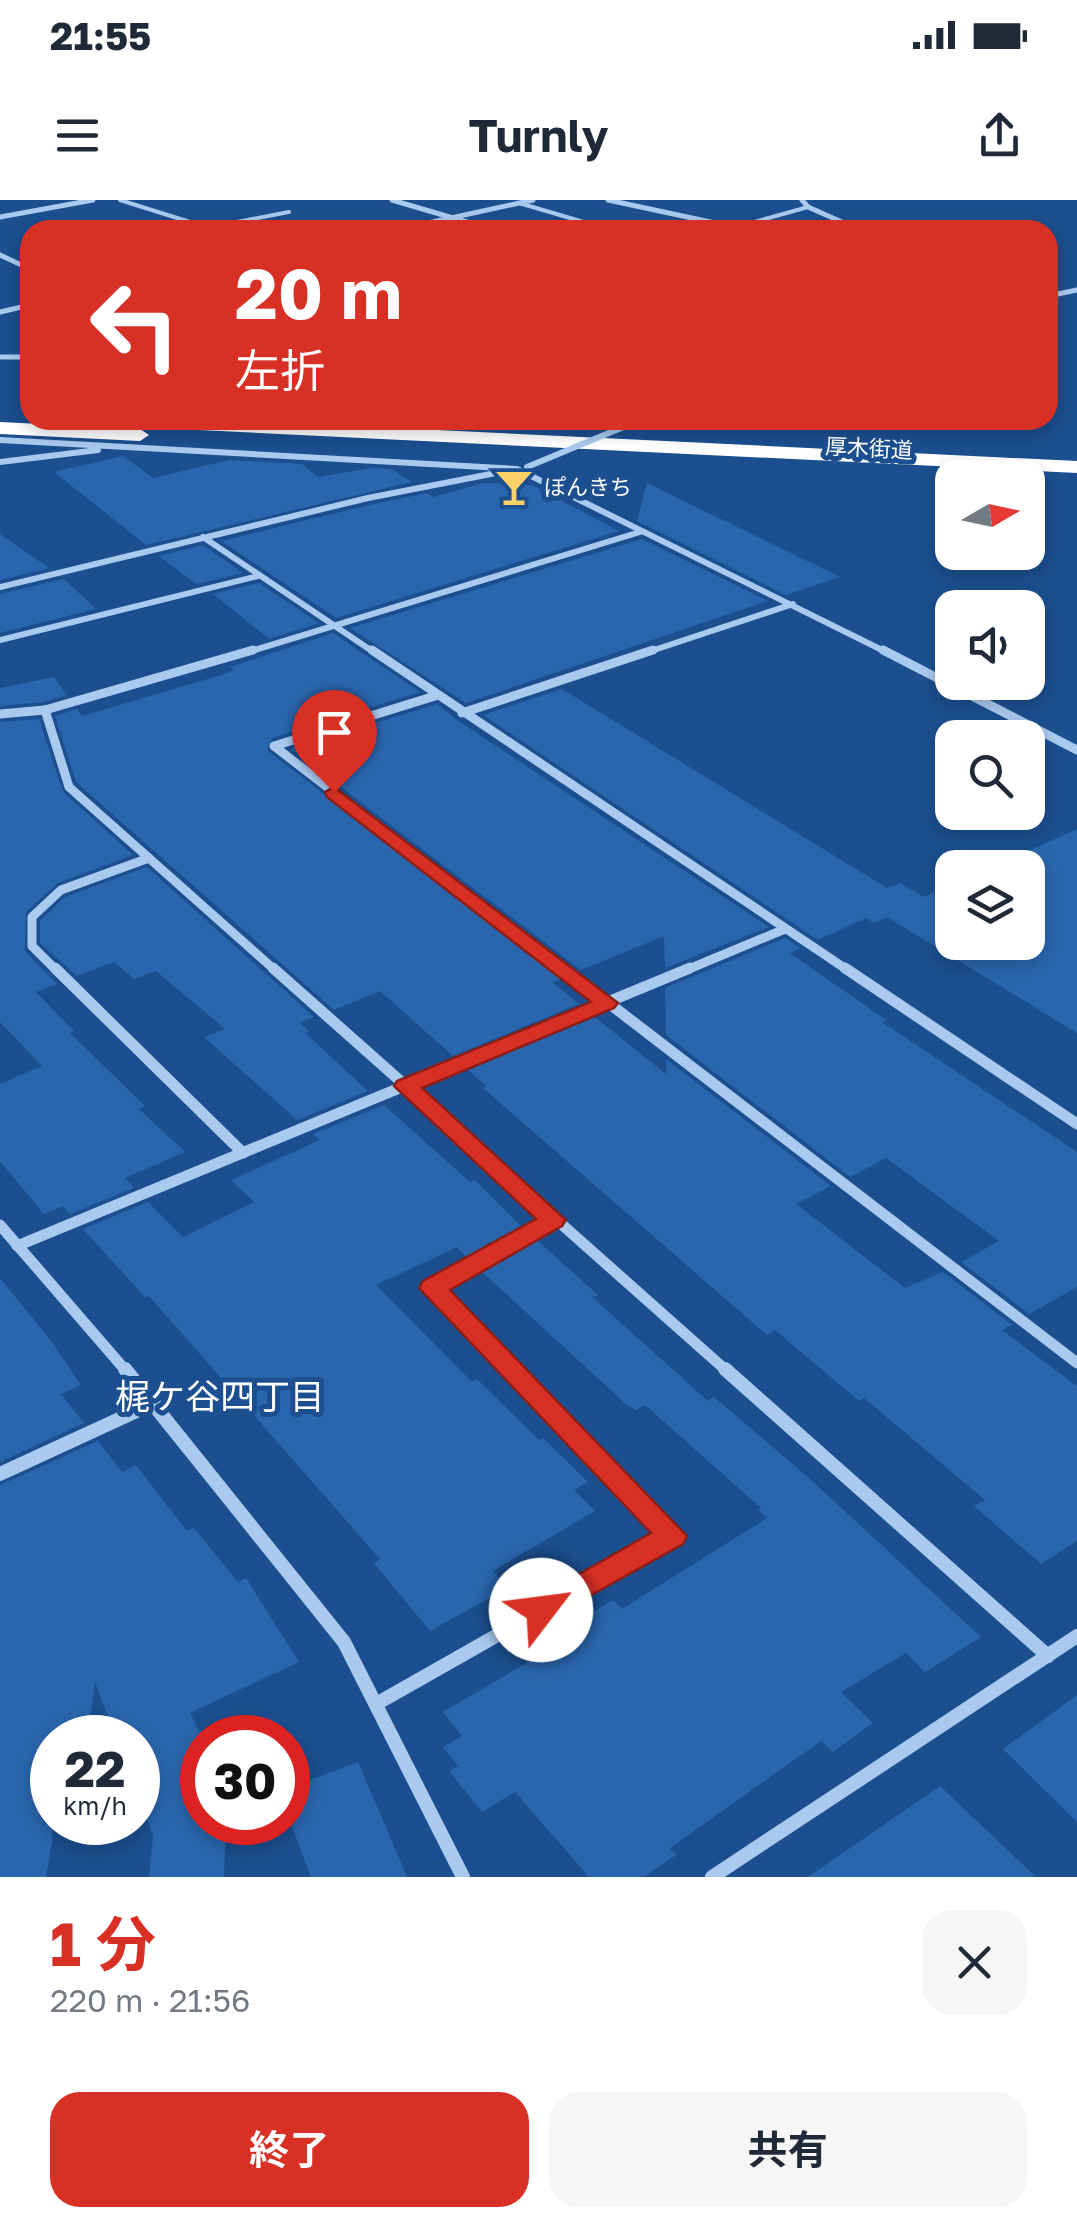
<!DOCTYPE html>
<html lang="ja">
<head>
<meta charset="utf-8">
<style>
  :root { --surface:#fff; --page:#f6f6f7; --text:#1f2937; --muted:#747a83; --accent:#d93025 }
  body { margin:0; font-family:"Golos Text","Noto Sans JP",sans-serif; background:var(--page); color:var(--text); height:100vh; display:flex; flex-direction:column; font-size:38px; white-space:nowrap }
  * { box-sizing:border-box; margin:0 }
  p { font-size:32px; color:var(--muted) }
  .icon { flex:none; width:55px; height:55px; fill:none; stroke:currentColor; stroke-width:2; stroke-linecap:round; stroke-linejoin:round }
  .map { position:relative; height:1677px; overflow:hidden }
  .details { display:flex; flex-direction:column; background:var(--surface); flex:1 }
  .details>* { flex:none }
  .guide { position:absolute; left:20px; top:20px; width:1038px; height:210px; border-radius:30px; box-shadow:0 5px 15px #0003; background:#d93025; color:#fff; overflow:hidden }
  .needle { width:65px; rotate:81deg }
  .fabs { position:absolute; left:935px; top:260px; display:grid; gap:20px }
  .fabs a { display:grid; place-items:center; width:110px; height:110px; border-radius:20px; background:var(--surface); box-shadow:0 5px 15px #0003; font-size:50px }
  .speed { position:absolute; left:30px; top:1515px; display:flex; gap:20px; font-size:50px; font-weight:700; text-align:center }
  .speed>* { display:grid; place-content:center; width:130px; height:130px; border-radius:50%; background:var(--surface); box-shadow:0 5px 15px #0003; line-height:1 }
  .speed small { font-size:25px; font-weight:400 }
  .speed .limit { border:15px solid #d22; background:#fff; color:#111 }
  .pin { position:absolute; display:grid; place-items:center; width:85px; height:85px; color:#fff; margin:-102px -42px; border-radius:50% 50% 50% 0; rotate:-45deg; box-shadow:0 0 10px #0007 }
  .pin .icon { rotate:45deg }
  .me { position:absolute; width:110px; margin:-55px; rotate:60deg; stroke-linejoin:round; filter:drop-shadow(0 0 8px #0008) }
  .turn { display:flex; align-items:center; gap:35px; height:210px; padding:0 50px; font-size:45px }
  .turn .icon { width:130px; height:130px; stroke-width:2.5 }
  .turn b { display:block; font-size:70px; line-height:85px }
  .round { display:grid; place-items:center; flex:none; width:105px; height:105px; border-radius:30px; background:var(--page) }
  .headline { display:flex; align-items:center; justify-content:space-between; height:170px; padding:0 50px }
  h1 { font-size:60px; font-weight:700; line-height:75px; color:var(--accent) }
  .cta { display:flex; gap:20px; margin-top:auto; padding:20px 50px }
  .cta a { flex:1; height:115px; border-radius:30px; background:var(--accent); color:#fff; font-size:40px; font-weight:700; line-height:115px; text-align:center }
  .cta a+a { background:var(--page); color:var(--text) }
  .status { display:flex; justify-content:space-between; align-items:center; height:70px; padding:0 50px; background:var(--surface); direction:ltr }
  .status svg { height:28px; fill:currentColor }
  header { display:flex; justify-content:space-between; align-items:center; height:130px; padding:0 50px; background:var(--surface); font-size:45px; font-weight:700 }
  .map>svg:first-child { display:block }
  .building { fill:#2a66ad }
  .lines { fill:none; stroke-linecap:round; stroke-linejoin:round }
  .lane { stroke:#a9c9ee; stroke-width:4 }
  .street-far4 { stroke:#a9c9ee; stroke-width:5 }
  .street-far3 { stroke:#a9c9ee; stroke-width:6 }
  .street-far2 { stroke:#a9c9ee; stroke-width:9 }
  .street-far1 { stroke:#a9c9ee; stroke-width:11 }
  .street { stroke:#a9c9ee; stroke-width:14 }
  .highway { fill:#fff; fill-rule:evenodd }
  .street-bridge { stroke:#a9c9ee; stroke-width:6 }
  .route { fill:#d93025; stroke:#8d1f18; stroke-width:2.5 }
  .labels { text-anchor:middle; stroke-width:10; stroke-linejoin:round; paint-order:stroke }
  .far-street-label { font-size:22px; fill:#fff; stroke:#1b4f8f }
  .far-poi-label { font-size:22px; fill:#fff; stroke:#1b4f8f; text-anchor:start }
  .near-neighbourhood-label { font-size:35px; fill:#fff; stroke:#1b4f8f }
</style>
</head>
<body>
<div class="status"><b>21:55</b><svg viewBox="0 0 49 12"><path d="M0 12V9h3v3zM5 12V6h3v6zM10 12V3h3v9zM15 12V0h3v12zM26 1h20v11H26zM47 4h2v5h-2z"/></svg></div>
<header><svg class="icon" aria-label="menu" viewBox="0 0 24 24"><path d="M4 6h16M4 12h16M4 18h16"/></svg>Turnly<svg class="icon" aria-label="share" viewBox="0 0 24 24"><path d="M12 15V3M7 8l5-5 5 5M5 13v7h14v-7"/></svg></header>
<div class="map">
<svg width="1077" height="1677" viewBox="0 0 1077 1677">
  <rect width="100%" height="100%" fill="#1b4f8f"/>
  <g class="building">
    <polygon points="123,256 153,278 229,260 302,264 318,277 371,268 392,269 412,282 146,345 54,272"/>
    <polygon points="483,283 532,285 619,331 336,418 221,341 369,305 427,293 433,297"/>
    <polygon points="647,283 840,377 786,395 637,321"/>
    <polygon points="0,334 49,368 0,380"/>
    <polygon points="642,339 768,401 466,503 350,428"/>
    <polygon points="203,345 243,373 196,384 159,356"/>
    <polygon points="64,379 96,409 0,433 0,394"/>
    <polygon points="259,383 319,423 269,439 213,394"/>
    <polygon points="333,433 420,492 272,538 267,550 555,773 561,779 552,782 579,804 453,856 380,791 334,810 76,582 55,516 77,509 82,516 218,476 234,470 230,467"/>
    <polygon points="54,477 67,495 44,502 0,506 0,488"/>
    <polygon points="562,489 887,688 900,683 924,697 952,684 952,742 1028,742 1028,668 990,668 1077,629 1077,833 887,717 874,723 866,718 818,740 483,515"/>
    <polygon points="437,504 457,520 769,727 665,768 664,736 581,770 291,549"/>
    <polygon points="39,519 63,592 133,655 58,683 26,712 25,751 57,784 36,792 74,831 70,833 145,906 139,909 185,952 125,978 134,988 70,1014 63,1006 44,1014 0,961 0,884 42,866 0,822 0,522"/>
    <polygon points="147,667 314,817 300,823 309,831 305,833 368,891 297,920 204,837 225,829 156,771 134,779 114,762 77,776 40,743 40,721 65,697"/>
    <polygon points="785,738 801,748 790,753 886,820 882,822 1077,952 1077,1087 1029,1114 961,1062 999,1041 886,958 850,977 666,835 665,788"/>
    <polygon points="595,817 666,874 666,859 831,986 796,1004 905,1088 943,1072 1012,1125 1002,1130 1077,1186 1077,1341 1041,1364 974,1306 985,1300 864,1198 859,1201 775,1130 767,1135 483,888 486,886 468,870"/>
    <polygon points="384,905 470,982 475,980 522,1027 467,1058 457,1047 376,1085 472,1182 477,1179 539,1240 543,1238 588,1282 574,1290 595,1311 493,1371 508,1388 430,1431 374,1363 380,1359 149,1096 145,1097 83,1029 148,1002 183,1037 254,1002 231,980 320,940 313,934"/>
    <polygon points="537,1040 598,1095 592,1097 708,1201 714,1197 810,1279 981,1437 925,1472 906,1453 841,1492 873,1523 833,1552 821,1541 670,1648 676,1655 644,1677 589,1677 515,1592 482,1612 449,1571 458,1566 443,1547 462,1536 443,1512 552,1448 545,1441 613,1400 622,1409 767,1318 758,1310 761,1308 645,1205 636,1210 627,1205 481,1071"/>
    <polygon points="0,1078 52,1142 81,1185 61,1194 84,1223 0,1262"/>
    <polygon points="98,1241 122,1272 136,1265 187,1331 194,1328 238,1382 246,1378 299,1462 190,1513 202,1537 202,1622 226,1622 224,1677 149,1677 153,1636 138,1594 138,1538 116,1538 95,1482 87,1538 52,1538 52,1641 46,1677 0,1677 0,1285"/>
    <polygon points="1077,1495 1077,1622 1003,1549"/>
    <polygon points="358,1562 388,1632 407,1677 311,1677 288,1616 288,1588"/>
    <polygon points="940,1586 1036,1677 808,1677"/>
  </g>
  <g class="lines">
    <g class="lane">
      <polyline points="120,0 206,27"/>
      <polyline points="519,3 611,30"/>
      <polyline points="740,26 808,7"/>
      <polyline points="206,28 289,12"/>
    </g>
    <g class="street-far4">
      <polyline points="392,0 494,30"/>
      <polyline points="608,0 748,30"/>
      <polyline points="802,0 808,7 860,30"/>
      <polyline points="0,17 93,0"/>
      <polyline points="396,30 533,0"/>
      <polyline points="0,55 30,69"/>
      <polyline points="1048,96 1077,90"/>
      <polyline points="0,112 30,105"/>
      <polyline points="0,157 30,157"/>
    </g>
    <g class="street-far3">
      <polyline points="621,228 643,220"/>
      <polyline points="378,231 416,220"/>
      <polyline points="0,240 517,269 888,453"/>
      <polyline points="0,262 98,250"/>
      <polyline points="203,337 375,453"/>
      <polyline points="0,387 368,298 501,272"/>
      <polyline points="0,440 258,376"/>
      <polyline points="245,453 640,332"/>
      <polyline points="645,453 793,404"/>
    </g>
    <g class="street-far2">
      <polyline points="372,450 849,771"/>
      <polyline points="883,450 1077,550"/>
      <polyline points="435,496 274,546 566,771"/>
      <polyline points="45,510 69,587 276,771"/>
      <polyline points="462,513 653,450"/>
      <polyline points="0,514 45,510 253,450"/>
      <polyline points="57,771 32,746 32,717 61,690 149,658"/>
      <polyline points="684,771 785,729"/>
    </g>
    <g class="street-far1">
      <polyline points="55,768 243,953"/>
      <polyline points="273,768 728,1172"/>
      <polyline points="563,768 1077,1163"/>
      <polyline points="845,768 1077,924"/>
      <polyline points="0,1025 127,1172"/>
      <polyline points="17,1046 690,768"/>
      <polyline points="513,1172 432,1088 553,1020"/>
    </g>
    <g class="street">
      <polyline points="125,1169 344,1442 463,1677"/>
      <polyline points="725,1169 1048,1456"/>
      <polyline points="0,1274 154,1203"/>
      <polyline points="376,1504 672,1336 511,1169"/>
      <polyline points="712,1677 1077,1436"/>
    </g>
    <g class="highway">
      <polygon points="107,220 230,220 1077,261 1077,273 116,226"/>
      <polygon points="0,222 140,229 149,235 140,241 0,234"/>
    </g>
    <polyline class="street-bridge" points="527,267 621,228"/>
  </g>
  <polygon class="route" points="334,587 618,803 614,808 422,888 566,1020 562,1026 450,1090 687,1336 683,1344 541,1423 530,1419 525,1410 530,1402 651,1333 419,1088 423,1081 536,1019 394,886 397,881 591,802 327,597 325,592"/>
  <defs>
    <g id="bar-bare" transform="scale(3)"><path d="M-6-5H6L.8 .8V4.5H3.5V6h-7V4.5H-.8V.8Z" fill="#ffd166" stroke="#1b4f8f" stroke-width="2.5" paint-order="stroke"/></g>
  </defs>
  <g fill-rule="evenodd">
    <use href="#bar-bare" x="514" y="287"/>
  </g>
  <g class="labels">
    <g class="far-street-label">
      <text transform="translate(869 248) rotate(3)" y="8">厚木街道</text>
    </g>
    <g class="far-poi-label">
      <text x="544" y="295">ぽんきち</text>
    </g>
    <g class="near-neighbourhood-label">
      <text x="220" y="1209">梶ケ谷四丁目</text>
    </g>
  </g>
</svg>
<div class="fabs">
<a><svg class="needle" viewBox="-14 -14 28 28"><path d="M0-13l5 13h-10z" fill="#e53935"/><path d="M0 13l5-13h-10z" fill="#747a83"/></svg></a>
<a><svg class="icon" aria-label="sound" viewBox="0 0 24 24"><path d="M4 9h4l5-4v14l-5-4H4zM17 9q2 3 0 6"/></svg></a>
<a><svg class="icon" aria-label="search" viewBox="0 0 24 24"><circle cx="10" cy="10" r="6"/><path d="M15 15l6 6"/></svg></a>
<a><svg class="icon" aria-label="layers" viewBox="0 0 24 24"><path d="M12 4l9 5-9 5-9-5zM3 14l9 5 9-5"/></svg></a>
</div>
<div class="speed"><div>22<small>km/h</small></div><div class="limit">30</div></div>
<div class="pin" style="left:334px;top:592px;background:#d93025"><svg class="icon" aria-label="arrive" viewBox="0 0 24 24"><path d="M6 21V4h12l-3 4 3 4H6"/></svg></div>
<svg class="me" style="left:541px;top:1410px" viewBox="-20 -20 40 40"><circle r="19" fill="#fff"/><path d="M0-13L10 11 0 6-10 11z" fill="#d93025"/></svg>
<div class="guide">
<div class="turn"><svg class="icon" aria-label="left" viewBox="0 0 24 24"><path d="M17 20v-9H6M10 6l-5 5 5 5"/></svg><div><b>20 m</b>左折</div></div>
</div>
</div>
<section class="details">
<div class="headline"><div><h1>1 分</h1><p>220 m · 21:56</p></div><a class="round"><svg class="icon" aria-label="close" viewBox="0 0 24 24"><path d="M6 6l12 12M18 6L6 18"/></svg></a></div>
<div class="cta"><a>終了</a><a>共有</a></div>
</section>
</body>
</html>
